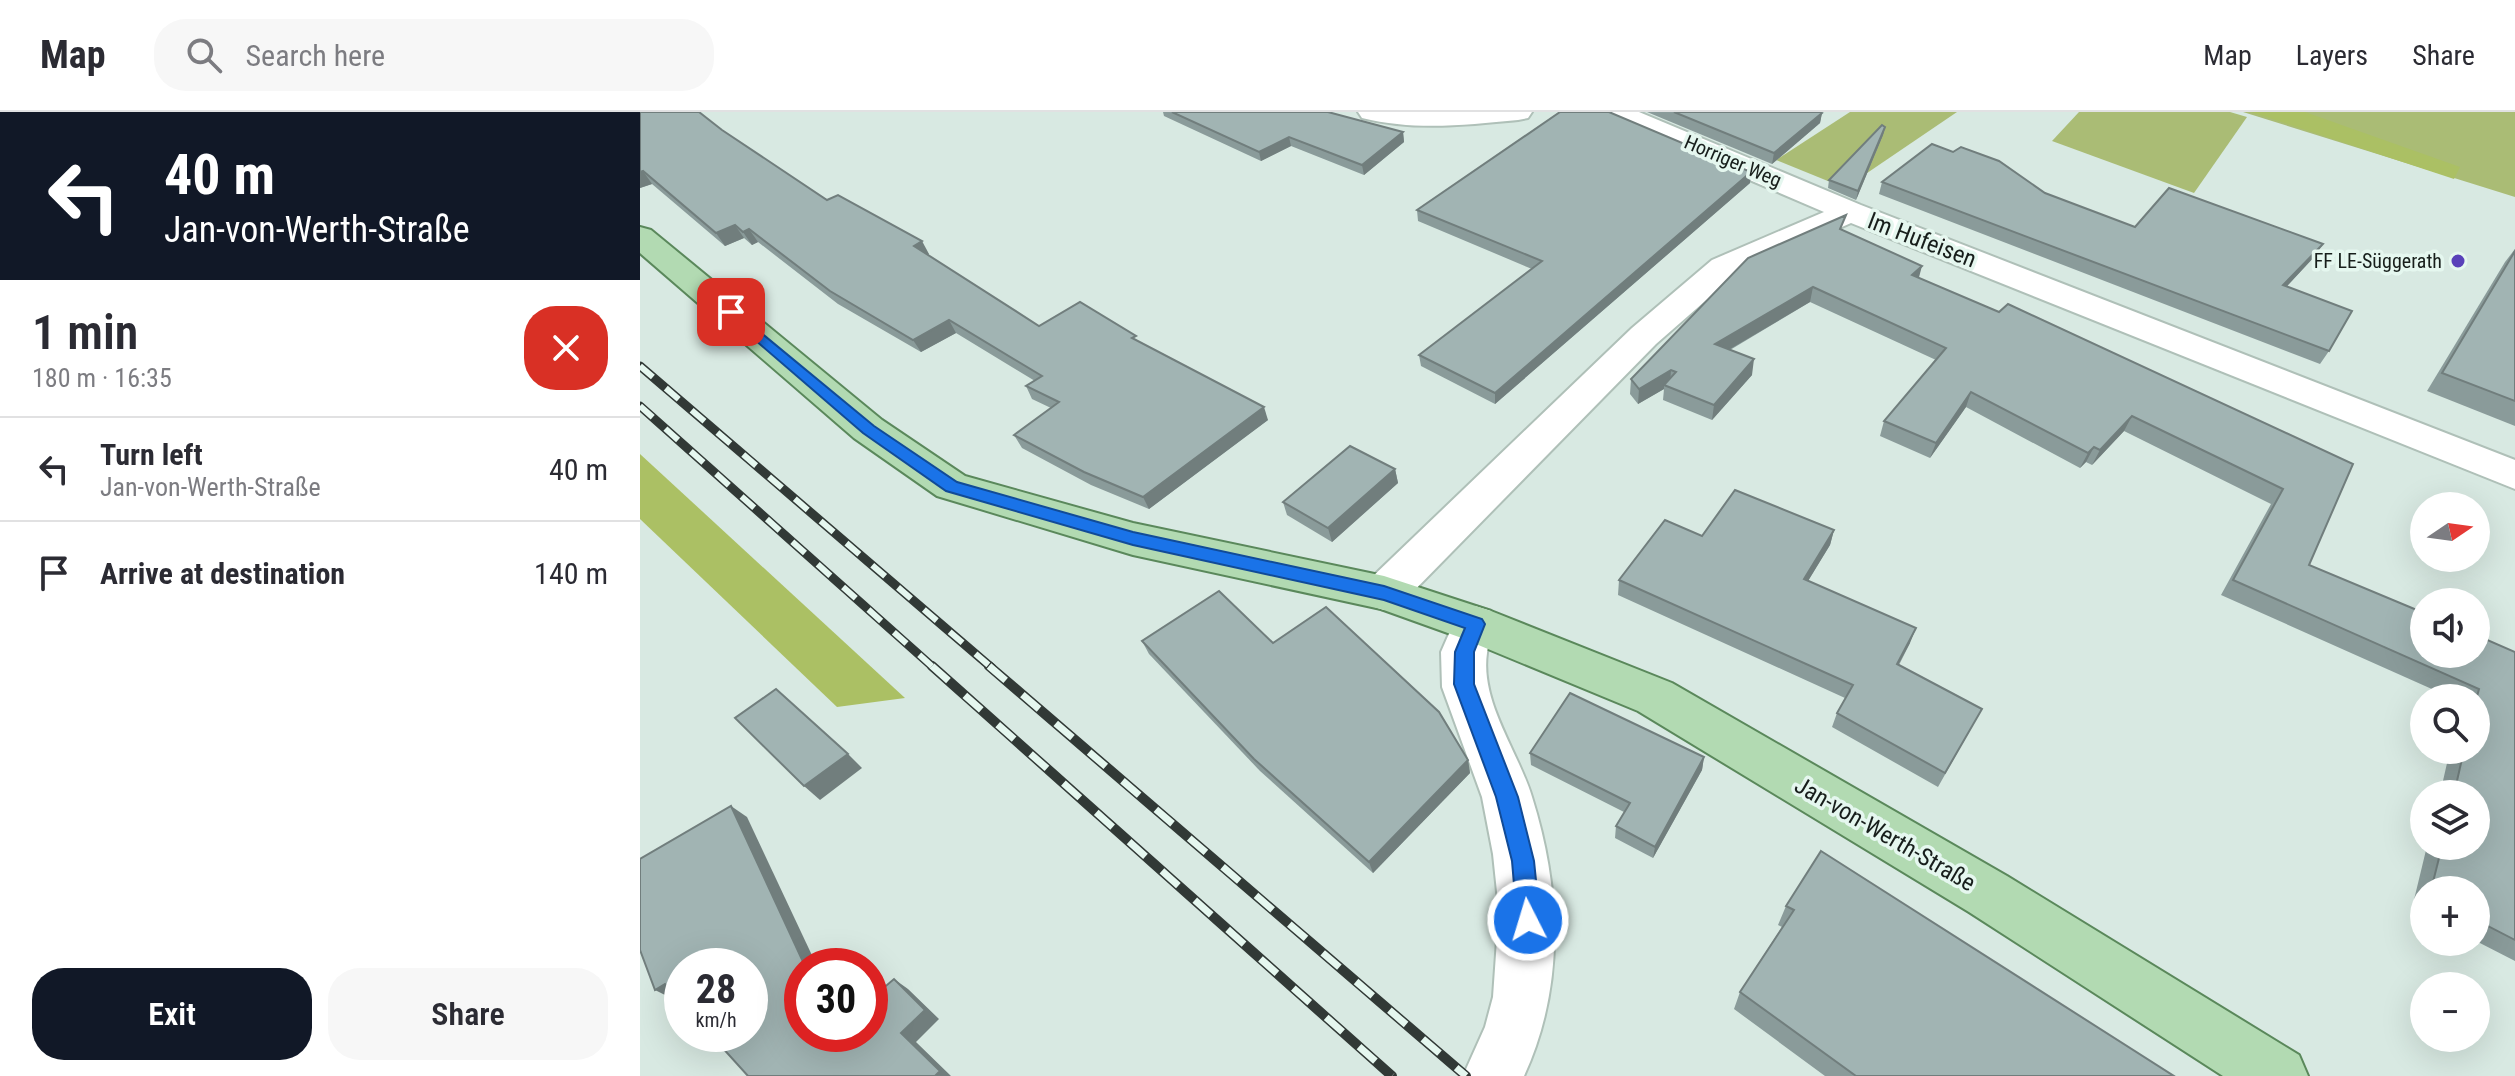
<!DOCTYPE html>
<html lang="en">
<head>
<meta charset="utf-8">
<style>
  :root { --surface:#fff; --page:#f7f7f7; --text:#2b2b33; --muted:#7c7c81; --line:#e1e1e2; --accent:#111827 }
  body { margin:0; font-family:"Roboto Condensed",sans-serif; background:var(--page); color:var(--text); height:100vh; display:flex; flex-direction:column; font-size:30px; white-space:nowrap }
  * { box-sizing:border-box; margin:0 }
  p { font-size:26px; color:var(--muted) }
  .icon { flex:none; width:44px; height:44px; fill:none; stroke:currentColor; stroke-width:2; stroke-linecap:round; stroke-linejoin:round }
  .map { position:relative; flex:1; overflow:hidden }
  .panel { display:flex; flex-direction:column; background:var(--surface); width:640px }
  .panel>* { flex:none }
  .top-card { background:#111827; color:#fff; overflow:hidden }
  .needle { width:52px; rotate:77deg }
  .controls { position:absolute; left:1770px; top:380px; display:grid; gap:16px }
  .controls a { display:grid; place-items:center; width:80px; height:80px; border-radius:50%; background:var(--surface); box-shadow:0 8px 32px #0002; font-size:40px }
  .speed { position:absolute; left:24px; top:836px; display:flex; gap:16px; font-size:40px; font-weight:700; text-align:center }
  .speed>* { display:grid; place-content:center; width:104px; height:104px; border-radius:50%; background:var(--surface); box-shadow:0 8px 32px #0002; line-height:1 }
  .speed small { font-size:20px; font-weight:400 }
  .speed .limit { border:12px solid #d22; background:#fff; color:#111 }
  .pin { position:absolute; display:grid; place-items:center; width:68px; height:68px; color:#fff; margin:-34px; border-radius:16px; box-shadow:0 4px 12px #0006 }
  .me { position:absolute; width:88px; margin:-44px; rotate:355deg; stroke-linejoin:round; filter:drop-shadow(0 0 6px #0008) }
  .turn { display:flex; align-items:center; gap:28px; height:168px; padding:0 32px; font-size:36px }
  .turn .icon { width:104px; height:104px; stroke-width:2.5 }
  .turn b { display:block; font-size:56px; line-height:68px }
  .round { display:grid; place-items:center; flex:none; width:84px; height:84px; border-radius:32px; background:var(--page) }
  .head { display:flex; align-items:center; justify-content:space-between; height:136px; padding:0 32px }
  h1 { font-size:48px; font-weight:600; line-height:60px }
  .button { display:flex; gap:16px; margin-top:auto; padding:16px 32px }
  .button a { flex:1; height:92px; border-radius:32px; background:var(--accent); color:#fff; font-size:32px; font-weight:600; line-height:92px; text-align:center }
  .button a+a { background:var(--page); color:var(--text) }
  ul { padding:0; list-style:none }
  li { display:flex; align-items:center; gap:24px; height:104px; padding:0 32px; border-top:2px solid var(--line) }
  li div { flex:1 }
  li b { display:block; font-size:30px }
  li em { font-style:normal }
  header { display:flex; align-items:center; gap:48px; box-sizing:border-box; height:112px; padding:0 40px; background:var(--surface); border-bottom:2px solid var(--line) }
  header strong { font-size:38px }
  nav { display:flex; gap:44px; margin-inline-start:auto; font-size:28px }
  .search { width:560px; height:72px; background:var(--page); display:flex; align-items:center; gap:20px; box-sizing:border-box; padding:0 28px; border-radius:32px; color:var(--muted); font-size:30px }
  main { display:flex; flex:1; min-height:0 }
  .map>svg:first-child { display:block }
  .green { fill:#aabc75 }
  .forest { fill:#abc064 }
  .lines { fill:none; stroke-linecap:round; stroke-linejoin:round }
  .minor-casing { stroke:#afc0b8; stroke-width:4 }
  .major-casing { stroke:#5a885b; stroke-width:4 }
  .minor { fill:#fff; fill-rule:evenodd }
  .major { fill:#b2dab2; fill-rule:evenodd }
  .rail-far1-casing { stroke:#313936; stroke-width:9 }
  .rail-casing { stroke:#313936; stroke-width:10 }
  .rail-far1 { stroke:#e5f7ef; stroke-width:6; stroke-dasharray:17; stroke-linecap:butt }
  .rail { stroke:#e5f7ef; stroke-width:7; stroke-dasharray:22; stroke-linecap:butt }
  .wall { fill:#8a9b9a }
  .shaded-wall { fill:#717e7d }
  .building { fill:#a1b4b3; stroke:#717e7d; stroke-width:2 }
  .route { fill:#1a73e8; stroke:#114b97; stroke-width:2 }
  .poi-dot { fill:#5941b9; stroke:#e5f7ef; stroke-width:3 }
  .labels { text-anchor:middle; stroke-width:7; stroke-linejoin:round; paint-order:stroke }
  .far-street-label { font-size:20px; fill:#171e1b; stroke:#e5f7ef }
  .far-poi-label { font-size:20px; fill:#171e1b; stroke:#e5f7ef; text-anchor:end }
  .street-label { font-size:24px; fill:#171e1b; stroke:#e5f7ef }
</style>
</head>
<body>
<header>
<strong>Map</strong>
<div class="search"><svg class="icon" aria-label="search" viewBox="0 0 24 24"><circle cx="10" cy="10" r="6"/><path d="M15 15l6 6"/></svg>Search here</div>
<nav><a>Map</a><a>Layers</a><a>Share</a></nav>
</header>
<main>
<section class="panel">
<div class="top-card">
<div class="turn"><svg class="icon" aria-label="left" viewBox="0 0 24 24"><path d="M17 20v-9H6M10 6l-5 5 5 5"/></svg><div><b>40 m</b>Jan-von-Werth-Straße</div></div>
</div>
<div class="head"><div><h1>1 min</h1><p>180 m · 16:35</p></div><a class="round" style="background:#d93025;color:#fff"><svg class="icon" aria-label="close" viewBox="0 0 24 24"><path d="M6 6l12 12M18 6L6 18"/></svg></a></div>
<ul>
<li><svg class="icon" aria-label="left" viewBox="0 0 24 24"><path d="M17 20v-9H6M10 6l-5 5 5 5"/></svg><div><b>Turn left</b><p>Jan-von-Werth-Straße</p></div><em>40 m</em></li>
<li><svg class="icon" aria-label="arrive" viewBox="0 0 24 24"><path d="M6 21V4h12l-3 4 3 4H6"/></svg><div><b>Arrive at destination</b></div><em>140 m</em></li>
</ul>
<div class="button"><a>Exit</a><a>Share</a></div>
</section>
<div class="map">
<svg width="1875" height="964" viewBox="0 0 1875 964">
  <rect width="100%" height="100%" fill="#d8e9e2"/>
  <g class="green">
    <polygon points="1210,0 1317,0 1205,76 1136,48"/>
    <polygon points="1439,0 1590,0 1607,5 1554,81 1412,29"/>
    <polygon points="1603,0 1875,0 1875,85"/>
  </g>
  <g class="forest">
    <polygon points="1611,0 1665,0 1820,55 1814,67"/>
    <polygon points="0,342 265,586 197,595 0,407"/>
  </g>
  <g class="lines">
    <g class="minor-casing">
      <g id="minor">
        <path d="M718 0H892L888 6 878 8C825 13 775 19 722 6Z"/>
        <polygon points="961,0 999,0 1221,93 1875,348 1875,377 1211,111 1096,162 1016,232 760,493 744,498 728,493 722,481 728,469 992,216 1072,148 1184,100 965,6"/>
        <path d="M835 494 851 499 858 512C854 521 848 531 847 541 840 590 878 639 892 685 921 777 925 875 884 964H823L845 915 853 885 859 799 853 742 842 685 802 575 801 540 819 499Z"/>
      </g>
    </g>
    <g class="major-casing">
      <polygon id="major" points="0,115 11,118 242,308 325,364 493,411 744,464 851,499 1032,571 1367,764 1659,943 1668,964 1583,964 1329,800 998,599 819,525 741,497 493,443 297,384 214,326 0,141"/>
    </g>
    <use href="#minor" class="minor"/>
    <use href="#major" class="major"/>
    <g class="rail-far1-casing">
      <g id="rail-far1">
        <polyline points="0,254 352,556"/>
        <polyline points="0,294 294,556"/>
      </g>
    </g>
    <g class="rail-casing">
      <g id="rail">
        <polyline points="292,554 752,964"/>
        <polyline points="349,554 826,964"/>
      </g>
    </g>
    <use href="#rail-far1" class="rail-far1"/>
    <use href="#rail" class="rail"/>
  </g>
  <g class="wall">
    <polygon points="0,0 82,18 187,88 289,142 288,143 399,214 498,229 628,308 509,397 451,373 382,336 374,323 411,296 392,287 386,274 395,269 316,221 281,240 198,192 118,130 112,133 104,126 85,134 12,72 0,76"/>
    <polygon points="523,0 689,0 763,20 764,30 724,63 651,34 621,49 524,4"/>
    <polygon points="1007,0 1180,0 1182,1 1180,11 1132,52"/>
    <polygon points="1245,15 1243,23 1216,88 1188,76 1189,68"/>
    <polygon points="1111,60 1110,71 855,292 781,254 779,243 892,157 778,109 777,98"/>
    <polygon points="1242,70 1405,81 1495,115 1675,144 1647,174 1689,239 1680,252 1239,82"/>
    <polygon points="1203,118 1279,166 1713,352 1669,453 1875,540 1875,849 1836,829 1836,778 1784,778 1784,802 1772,796 1787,734 1836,734 1836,682 1800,682 1810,638 1836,638 1836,586 1812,586 1581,483 1631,392 1484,319 1452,353 1446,350 1440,356 1326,295 1290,346 1240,324 1244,309 1296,248 1170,190 1090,238 1112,263 1072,308 1023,288 1024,277 998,292 990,282 991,267"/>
    <polygon points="1875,137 1875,314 1787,279 1865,150"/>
    <polygon points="755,357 758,371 692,430 647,403 643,390"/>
    <polygon points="1194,418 1190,433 1168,469 1270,531 1259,553 1342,597 1298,675 1192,615 1197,601 1205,586 978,483 979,468"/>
    <polygon points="502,529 633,531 828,648 830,661 733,761 620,659 509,542"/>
    <polygon points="890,641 1064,645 1062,658 1013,746 975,726 976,714 984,700 891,653"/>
    <polygon points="1146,794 1534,964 1185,964 1094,897 1100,880 1142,815 1138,813"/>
  </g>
  <g class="shaded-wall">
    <polygon points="1182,1 1180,11 1132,52 1134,41"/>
    <polygon points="1245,15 1243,23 1216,88 1218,79"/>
    <polygon points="763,20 764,30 724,63 722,53"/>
    <polygon points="649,25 651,34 621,49 619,40"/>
    <polygon points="3,59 12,72 0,76 0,60"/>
    <polygon points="1111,60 1110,71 855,292 855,281"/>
    <polygon points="95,113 104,126 85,134 76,121"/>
    <polygon points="109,117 118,130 112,133 103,120"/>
    <polygon points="282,129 289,142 281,147 274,134"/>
    <polygon points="1683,132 1675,144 1636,186 1643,173"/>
    <polygon points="1282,154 1278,169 1272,163"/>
    <polygon points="1173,175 1170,190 1073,247 1075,232"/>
    <polygon points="309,208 316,221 281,240 273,228"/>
    <polygon points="1114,247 1112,263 1072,308 1074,293"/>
    <polygon points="1031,258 1030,273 1024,273 1024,277 998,292 999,277"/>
    <polygon points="1331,280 1326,295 1290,346 1296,331"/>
    <polygon points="624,295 628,308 509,397 503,385"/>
    <polygon points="1492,304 1484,319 1452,353 1460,338"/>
    <polygon points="1454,335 1446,350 1440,356 1448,341"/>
    <polygon points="755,357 758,371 692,430 688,416"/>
    <polygon points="1194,418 1190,433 1160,482 1164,467"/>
    <polygon points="1276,516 1270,531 1251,566 1257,552"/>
    <polygon points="208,642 222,656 180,688 164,674"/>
    <polygon points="1064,645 1062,658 1013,746 1015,735"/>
    <polygon points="828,648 830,661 733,761 729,750"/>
    <polygon points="91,694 107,705 177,854 165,854"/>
    <polygon points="230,865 255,888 240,879 230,869"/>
    <polygon points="254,867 268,877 299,907 276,930 311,964 295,964 261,921"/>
    <polygon points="25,872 42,883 35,888 15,878"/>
  </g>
  <g class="building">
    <polygon points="0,0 59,0 82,18 187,88 198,83 282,129 274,134 399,214 440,190 496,224 492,226 624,295 503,385 444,360 374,323 419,290 386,274 402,264 309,208 273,228 190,179 109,117 103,120 95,113 76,121 3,59 0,60"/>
    <polygon points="532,0 688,0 763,20 722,53 649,25 619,40"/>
    <polygon points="920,0 969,0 1111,60 855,281 779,243 902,149 777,98"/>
    <polygon points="1034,0 1180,0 1182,1 1134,41"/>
    <polygon points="1242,13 1245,15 1218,79 1189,68"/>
    <polygon points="1292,32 1313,40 1321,35 1359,49 1405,81 1495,115 1529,76 1683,132 1643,173 1712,199 1689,239 1242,70"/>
    <polygon points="1206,103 1200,117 1282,154 1272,163 1359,200 1368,192 1713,352 1669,453 1784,501 1784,542 1836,542 1836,523 1875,540 1875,828 1836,808 1836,778 1791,778 1802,734 1836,734 1836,682 1814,682 1824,638 1836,638 1836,588 1839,577 1593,468 1643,377 1492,304 1460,338 1454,335 1448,341 1331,280 1296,331 1244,309 1306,236 1173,175 1075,232 1114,247 1074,293 1024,273 1036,260 1031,258 999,277 991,267 1108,146"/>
    <polygon points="1875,139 1875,289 1802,261"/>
    <polygon points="710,334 755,357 688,416 643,390"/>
    <polygon points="1095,378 1194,418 1164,467 1276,516 1257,552 1342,597 1305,661 1197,601 1213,573 979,468 1025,408 1062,424"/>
    <polygon points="579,479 633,531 686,495 799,600 828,648 729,750 614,647 502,529"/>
    <polygon points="136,577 208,642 164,674 95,606"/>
    <polygon points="930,581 1064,645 1015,735 976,714 990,691 890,641"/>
    <polygon points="91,694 165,854 162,854 162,922 230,922 230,869 240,879 254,867 285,898 261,921 300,959 295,964 108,964 70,922 110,922 110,854 42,854 42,891 25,872 15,878 0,838 0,747"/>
    <polygon points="1181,739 1534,964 1216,964 1100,880 1154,798 1146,794"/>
    <polygon points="206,847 214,854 198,854"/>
  </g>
  <polygon class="route" points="91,196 234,314 317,370 493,420 744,474 842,507 845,512 834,540 834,572 878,685 894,749 900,808 896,816 888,819 880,816 877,808 872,749 856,685 814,572 815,540 825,516 744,488 493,433 306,379 223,321 86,203 86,197"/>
  <circle class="poi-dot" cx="1818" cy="149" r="8"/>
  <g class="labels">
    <g class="far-street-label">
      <text transform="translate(1093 49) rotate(23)" y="7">Horriger Weg</text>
    </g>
    <g class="far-poi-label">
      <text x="1802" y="156">FF LE-Süggerath</text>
    </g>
    <g class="street-label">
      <text transform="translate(1282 128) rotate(21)" y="8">Im Hufeisen</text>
      <text transform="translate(1245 722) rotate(30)" y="8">Jan-von-Werth-Straße</text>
    </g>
  </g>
</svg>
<div class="controls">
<a><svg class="needle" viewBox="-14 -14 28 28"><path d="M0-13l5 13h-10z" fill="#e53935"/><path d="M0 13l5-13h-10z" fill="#7c7c81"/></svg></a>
<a><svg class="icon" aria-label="sound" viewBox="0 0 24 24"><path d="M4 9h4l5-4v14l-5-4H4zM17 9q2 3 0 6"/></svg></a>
<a><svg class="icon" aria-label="search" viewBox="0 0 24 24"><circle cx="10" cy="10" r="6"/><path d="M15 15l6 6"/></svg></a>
<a><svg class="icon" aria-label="layers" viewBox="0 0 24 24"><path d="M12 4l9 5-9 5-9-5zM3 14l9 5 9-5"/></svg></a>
<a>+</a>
<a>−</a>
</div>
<div class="speed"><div>28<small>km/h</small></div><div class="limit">30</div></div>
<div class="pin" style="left:91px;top:200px;background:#d93025"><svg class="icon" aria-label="arrive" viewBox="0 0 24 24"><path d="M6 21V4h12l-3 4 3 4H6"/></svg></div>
<svg class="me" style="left:888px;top:808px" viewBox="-20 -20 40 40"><circle r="17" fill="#1a73e8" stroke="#fff" stroke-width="3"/><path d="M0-11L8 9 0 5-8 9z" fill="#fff"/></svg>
</div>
</main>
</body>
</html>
